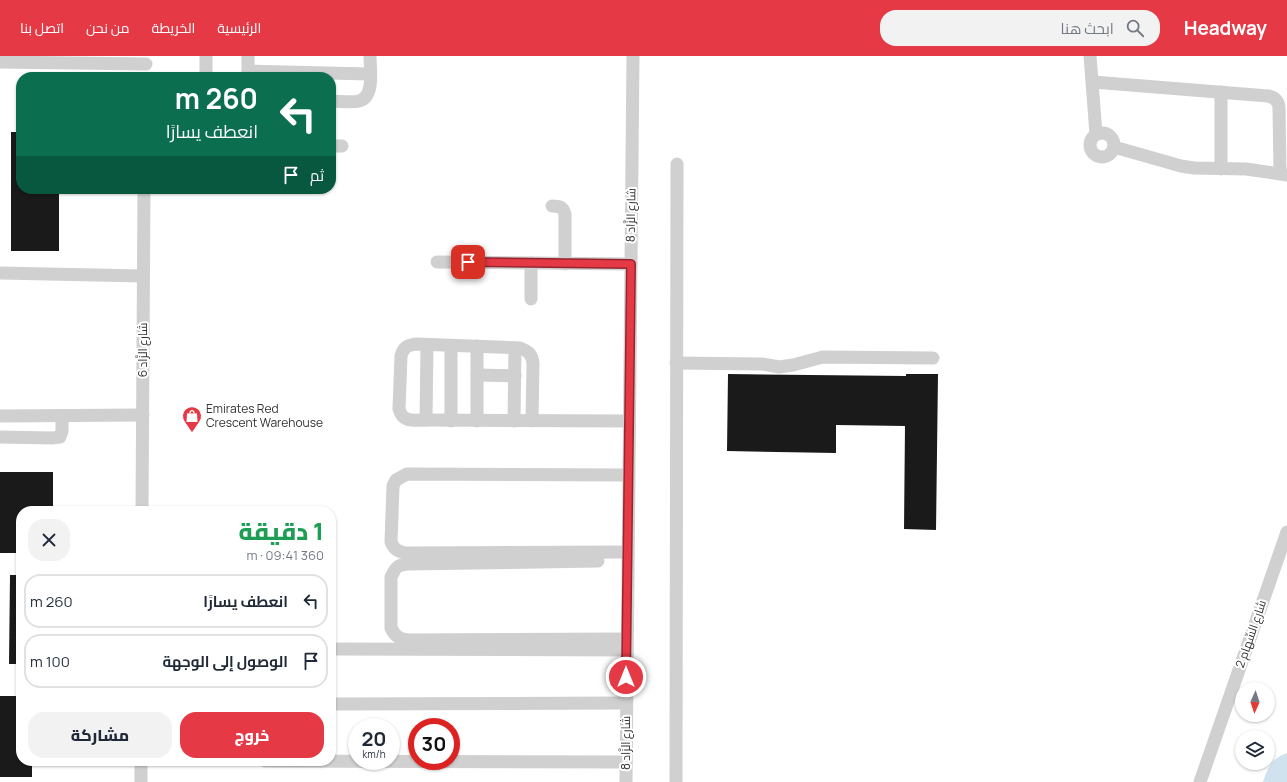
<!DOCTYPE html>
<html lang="ar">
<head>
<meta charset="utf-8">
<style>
  :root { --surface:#fff; --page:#f2f2f3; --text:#1f2937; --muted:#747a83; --line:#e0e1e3; --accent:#e63946 }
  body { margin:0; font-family:Manrope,Cairo,sans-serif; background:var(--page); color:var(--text); direction:rtl; height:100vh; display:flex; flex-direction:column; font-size:15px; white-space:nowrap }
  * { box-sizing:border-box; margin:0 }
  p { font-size:13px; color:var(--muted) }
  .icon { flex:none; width:22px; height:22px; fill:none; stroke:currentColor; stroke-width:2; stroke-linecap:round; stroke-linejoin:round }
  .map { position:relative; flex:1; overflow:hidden; direction:ltr }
  .details { position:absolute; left:16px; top:450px; width:320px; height:260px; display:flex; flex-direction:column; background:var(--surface); border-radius:16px; box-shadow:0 1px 3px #0004; direction:rtl }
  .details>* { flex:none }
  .hud { position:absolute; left:16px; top:16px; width:320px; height:122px; border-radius:16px; box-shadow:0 1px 3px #0004; direction:rtl; background:#0b6e4f; color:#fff; overflow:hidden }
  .needle { width:26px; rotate:183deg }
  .controls { position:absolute; left:1235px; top:626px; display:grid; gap:8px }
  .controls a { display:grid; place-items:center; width:40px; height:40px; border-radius:50%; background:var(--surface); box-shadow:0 1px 3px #0004; font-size:20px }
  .speed { position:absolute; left:348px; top:662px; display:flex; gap:8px; font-size:20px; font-weight:700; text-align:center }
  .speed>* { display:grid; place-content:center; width:52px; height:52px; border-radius:50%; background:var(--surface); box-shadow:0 1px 3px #0004; line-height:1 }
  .speed small { font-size:10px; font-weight:400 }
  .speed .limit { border:6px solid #d22; background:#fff; color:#111 }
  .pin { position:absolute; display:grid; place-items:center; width:34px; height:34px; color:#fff; margin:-17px; border-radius:8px; box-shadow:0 2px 6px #0006 }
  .me { position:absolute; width:44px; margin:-22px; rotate:0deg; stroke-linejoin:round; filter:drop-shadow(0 0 3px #0008) }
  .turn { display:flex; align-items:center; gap:14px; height:84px; padding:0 12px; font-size:18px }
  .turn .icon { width:52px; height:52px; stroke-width:2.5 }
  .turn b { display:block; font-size:28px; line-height:34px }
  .then { display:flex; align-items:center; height:38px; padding:0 12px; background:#0003; gap:8px; font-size:15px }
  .round { display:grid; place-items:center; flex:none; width:42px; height:42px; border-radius:16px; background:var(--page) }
  .summary { display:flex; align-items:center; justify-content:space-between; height:68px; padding:0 12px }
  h1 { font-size:24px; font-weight:800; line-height:30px; color:#1e9e55 }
  .primary-button { display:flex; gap:8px; margin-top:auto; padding:8px 12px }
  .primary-button a { flex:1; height:46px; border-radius:16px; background:var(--accent); color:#fff; font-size:16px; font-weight:800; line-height:46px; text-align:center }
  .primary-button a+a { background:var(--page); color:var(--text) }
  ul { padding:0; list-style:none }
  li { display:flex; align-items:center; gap:12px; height:54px; margin:0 8px 6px; padding:0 4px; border:2px solid var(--line); border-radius:16px }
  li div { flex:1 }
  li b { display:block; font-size:15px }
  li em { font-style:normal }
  header { display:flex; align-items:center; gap:24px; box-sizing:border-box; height:56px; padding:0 20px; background:var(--accent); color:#fff }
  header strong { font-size:19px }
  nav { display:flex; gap:22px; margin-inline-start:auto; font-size:14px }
  .search { width:280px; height:36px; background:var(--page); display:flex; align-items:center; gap:10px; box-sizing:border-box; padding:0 14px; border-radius:16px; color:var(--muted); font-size:15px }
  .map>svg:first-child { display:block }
  .water { fill:#cfe2ee }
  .building { fill:#1a1a1a }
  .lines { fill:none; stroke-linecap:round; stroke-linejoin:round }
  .minor { stroke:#d0d0d0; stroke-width:13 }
  .route-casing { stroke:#96252e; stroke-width:10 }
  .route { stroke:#e63946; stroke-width:7 }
  .labels { text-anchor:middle; stroke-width:4; stroke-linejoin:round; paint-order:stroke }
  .street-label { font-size:12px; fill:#333; stroke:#fff }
  .poi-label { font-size:12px; fill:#333; stroke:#fff; text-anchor:start }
</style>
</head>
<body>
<header>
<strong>Headway</strong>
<div class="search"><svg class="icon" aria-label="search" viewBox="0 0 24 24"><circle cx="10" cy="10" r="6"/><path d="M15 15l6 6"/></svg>ابحث هنا</div>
<nav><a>الرئيسية</a><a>الخريطة</a><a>من نحن</a><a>اتصل بنا</a></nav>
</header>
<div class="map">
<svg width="1287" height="726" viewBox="0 0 1287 726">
  <rect width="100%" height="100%" fill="#fff"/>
  <path class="water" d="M1287 697V726H1263C1268 711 1271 703 1287 697Z"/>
  <g class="building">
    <polygon points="11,76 21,76 21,133 59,133 59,195 11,195"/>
    <polygon points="728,318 906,320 906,318 938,318 936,474 904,473 905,370 836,369 836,397 727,395"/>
    <polygon points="0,416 53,416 53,455 21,455 21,497 0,497"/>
    <polygon points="10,519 21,519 21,608 9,608"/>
    <polygon points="0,640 21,640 21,705 32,705 32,721 0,721"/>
  </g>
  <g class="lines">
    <g class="minor">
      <polyline points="1090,0 1096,78"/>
      <polyline points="0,6 146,8"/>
      <polyline points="248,15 370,18"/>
      <polyline points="206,21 206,0"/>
      <polyline points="248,21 248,0"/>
      <path d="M1093 26 1268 40C1274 41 1278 44 1279 51L1280 117"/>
      <polyline points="1221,36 1221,113"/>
      <path d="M331 45C340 45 351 47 359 45 375 41 370 13 370 0"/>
      <circle cx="1102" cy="89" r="12"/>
      <polyline points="331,90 342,90"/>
      <polyline points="1114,91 1181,110 1194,112 1246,113 1287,119"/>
      <path d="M552 150C558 150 563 150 565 158V208"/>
      <polyline points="437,206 631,208"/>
      <polyline points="0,217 143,220"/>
      <polyline points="531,243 531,207"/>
      <polyline points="451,290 451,365"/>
      <polyline points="477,290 477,365"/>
      <polyline points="676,307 762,308 779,311 793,309 823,301 933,302"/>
      <polyline points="477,319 515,320"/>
      <polyline points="0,360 143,359"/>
      <polyline points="426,364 427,289"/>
      <polyline points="514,365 515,292"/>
      <path d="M532 365 533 307C532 298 528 295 520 292L416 288C407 289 403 292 401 300L399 353C403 367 413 364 426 364L629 365"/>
      <polyline points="0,381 52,382 60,381 62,375 62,360"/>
      <polyline points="142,455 144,133"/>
      <path d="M627 496 405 497C397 495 394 493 391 486L393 430 396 424 407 418 628 419"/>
      <path d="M598 505 408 508C397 509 396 511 391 521V572C395 580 399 583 408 584L627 583"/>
      <polyline points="331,593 627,594"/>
      <polyline points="331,648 626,647"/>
      <polyline points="265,705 626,706"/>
      <polyline points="141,726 141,705"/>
      <polyline points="626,726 633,0"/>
      <polyline points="676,726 677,108"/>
      <polyline points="1200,726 1287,476"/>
    </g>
  </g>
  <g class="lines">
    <g class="route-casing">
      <polyline id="route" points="468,206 631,208 626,621"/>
    </g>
    <use href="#route" class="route"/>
  </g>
  <defs>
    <g id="shop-pin" transform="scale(1)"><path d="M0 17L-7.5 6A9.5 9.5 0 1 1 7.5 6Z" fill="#e63946" stroke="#fff"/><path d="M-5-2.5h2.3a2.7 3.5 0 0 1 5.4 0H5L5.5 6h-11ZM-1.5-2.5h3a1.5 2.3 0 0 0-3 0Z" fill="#fff"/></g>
  </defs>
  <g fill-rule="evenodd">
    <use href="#shop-pin" x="192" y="360"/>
  </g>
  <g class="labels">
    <g class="street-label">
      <text transform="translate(631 159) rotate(-89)" y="4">شارع الزَّاد 8</text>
      <text transform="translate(143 294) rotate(-90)" y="4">شارع الزَّاد 6</text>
      <text transform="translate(1251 578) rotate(-71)" y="4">شارع السِّهام 2</text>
      <text transform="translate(626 687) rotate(-90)" y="4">شارع الزَّاد 8</text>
    </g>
    <g class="poi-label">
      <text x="206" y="357">Emirates Red<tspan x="206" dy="14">Crescent Warehouse</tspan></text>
    </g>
  </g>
</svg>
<div class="controls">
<a><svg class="needle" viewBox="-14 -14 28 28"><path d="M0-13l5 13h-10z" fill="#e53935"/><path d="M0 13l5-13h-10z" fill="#747a83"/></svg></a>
<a><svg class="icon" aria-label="layers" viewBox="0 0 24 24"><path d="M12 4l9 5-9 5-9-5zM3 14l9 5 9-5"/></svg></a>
</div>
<div class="speed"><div>20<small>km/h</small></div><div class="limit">30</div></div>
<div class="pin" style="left:468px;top:206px;background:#d93025"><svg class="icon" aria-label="arrive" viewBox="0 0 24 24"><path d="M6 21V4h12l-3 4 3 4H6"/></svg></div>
<svg class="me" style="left:626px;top:621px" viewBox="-20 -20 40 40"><circle r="17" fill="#e63946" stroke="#fff" stroke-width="3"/><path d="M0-11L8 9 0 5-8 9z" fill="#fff"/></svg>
<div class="hud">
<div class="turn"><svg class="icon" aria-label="left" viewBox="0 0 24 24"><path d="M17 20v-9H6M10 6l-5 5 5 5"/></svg><div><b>260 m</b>انعطف يسارًا</div></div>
<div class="then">ثم<svg class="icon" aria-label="arrive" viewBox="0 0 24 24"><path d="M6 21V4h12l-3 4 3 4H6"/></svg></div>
</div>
<section class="details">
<div class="summary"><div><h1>1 دقيقة</h1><p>360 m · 09:41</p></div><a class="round"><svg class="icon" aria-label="close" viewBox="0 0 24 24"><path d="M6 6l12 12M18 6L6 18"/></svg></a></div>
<ul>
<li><svg class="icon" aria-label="left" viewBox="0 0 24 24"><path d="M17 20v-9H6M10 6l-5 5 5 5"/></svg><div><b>انعطف يسارًا</b></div><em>260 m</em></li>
<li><svg class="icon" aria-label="arrive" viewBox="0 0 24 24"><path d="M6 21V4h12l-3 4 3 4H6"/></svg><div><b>الوصول إلى الوجهة</b></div><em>100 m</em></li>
</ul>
<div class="primary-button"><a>خروج</a><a>مشاركة</a></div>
</section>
</div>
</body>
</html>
